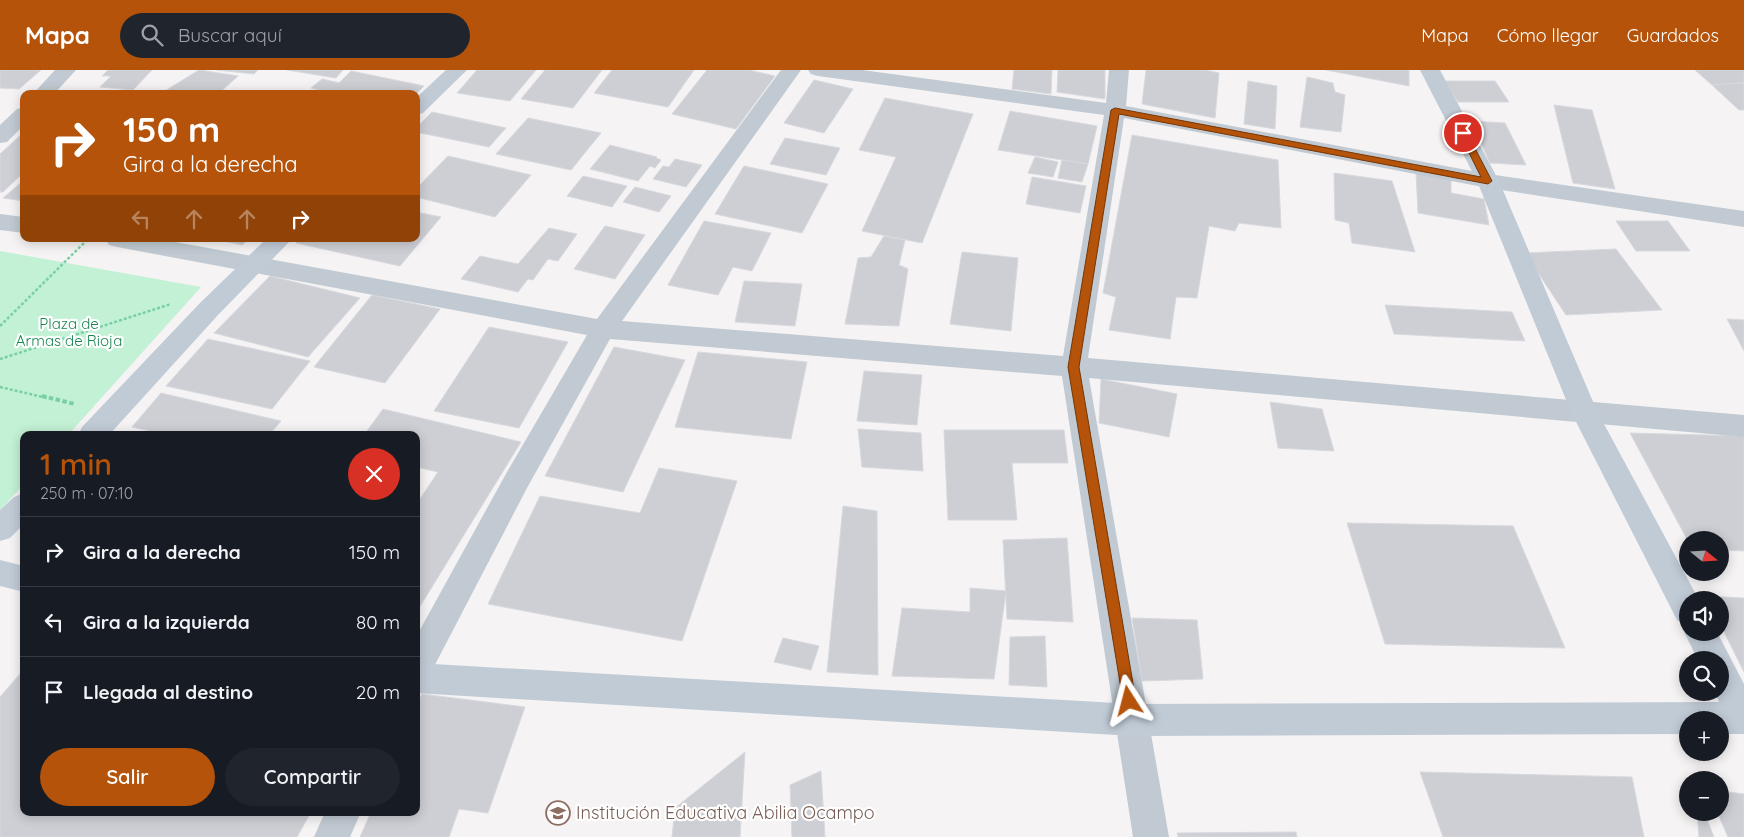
<!DOCTYPE html>
<html lang="es">
<head>
<meta charset="utf-8">
<style>
  :root { --surface:#171b24; --page:#20242c; --text:#f1f3f6; --muted:#9ea1a6; --line:#363941; --accent:#b45309 }
  body { margin:0; font-family:Quicksand,sans-serif; background:var(--page); color:var(--text); height:100vh; display:flex; flex-direction:column; font-size:19px; white-space:nowrap }
  * { box-sizing:border-box; margin:0 }
  p { font-size:16px; color:var(--muted) }
  .icon { flex:none; width:28px; height:28px; fill:none; stroke:currentColor; stroke-width:2; stroke-linecap:round; stroke-linejoin:round }
  .map { position:relative; flex:1; overflow:hidden }
  .panel { position:absolute; left:20px; top:361px; width:400px; height:385px; display:flex; flex-direction:column; background:var(--surface); border-radius:10px; box-shadow:0 2px 12px #0003 }
  .panel>* { flex:none }
  .guide { position:absolute; left:20px; top:20px; width:400px; height:152px; border-radius:10px; box-shadow:0 2px 12px #0003; background:#b45309; color:#fff; overflow:hidden }
  .needle { width:32px; rotate:108deg }
  .fabs { position:absolute; left:1679px; top:461px; display:grid; gap:10px }
  .fabs a { display:grid; place-items:center; width:50px; height:50px; border-radius:50%; background:var(--surface); box-shadow:0 2px 12px #0003; font-size:25px }
  .pin { position:absolute; display:grid; place-items:center; width:42px; height:42px; color:#fff; margin:-21px; border:2px solid #fff; border-radius:50%; box-shadow:0 1px 5px #0007 }
  .me { position:absolute; width:55px; margin:-28px; rotate:351deg; stroke-linejoin:round; filter:drop-shadow(0 0 4px #0008) }
  .turn { display:flex; align-items:center; gap:18px; height:105px; padding:0 20px; font-size:22px }
  .turn .icon { width:65px; height:65px; stroke-width:2.5 }
  .turn b { display:block; font-size:35px; line-height:42px }
  .lanes { display:flex; align-items:center; height:48px; padding:0 20px; background:#0003; justify-content:center; gap:25px; direction:ltr }
  .lanes .off { opacity:.35 }
  .round { display:grid; place-items:center; flex:none; width:52px; height:52px; border-radius:26px; background:var(--page) }
  .headline { display:flex; align-items:center; justify-content:space-between; height:85px; padding:0 20px }
  h1 { font-size:30px; font-weight:600; line-height:38px; color:var(--accent) }
  .cta { display:flex; gap:10px; margin-top:auto; padding:10px 20px }
  .cta a { flex:1; height:58px; border-radius:30px; background:var(--accent); color:#fff; font-size:20px; font-weight:600; line-height:58px; text-align:center }
  .cta a+a { background:var(--page); color:var(--text) }
  ul { padding:0; list-style:none }
  li { display:flex; align-items:center; gap:15px; height:70px; padding:0 20px; border-top:1px solid var(--line) }
  li div { flex:1 }
  li b { display:block; font-size:19px }
  li em { font-style:normal }
  header { display:flex; align-items:center; gap:30px; box-sizing:border-box; height:70px; padding:0 25px; background:var(--accent); color:#fff }
  header strong { font-size:24px }
  nav { display:flex; gap:28px; margin-inline-start:auto; font-size:18px }
  .search { width:350px; height:45px; background:var(--page); display:flex; align-items:center; gap:12px; box-sizing:border-box; padding:0 18px; border-radius:28px; color:var(--muted); font-size:19px }
  .map>svg:first-child { display:block }
  .green { fill:#c3f1d5 }
  .building { fill:#cdcfd5; stroke:#d7d9de }
  .lines { fill:none; stroke-linecap:round; stroke-linejoin:round }
  .path-far1 { stroke:#7ad0a6; stroke-width:2.5; stroke-dasharray:3 2; stroke-linecap:butt }
  .path { stroke:#7ad0a6; stroke-width:4; stroke-dasharray:4.5 2.5; stroke-linecap:butt }
  .street { fill:#c1cad2; fill-rule:evenodd }
  .secondary { fill:#c1cbd6; fill-rule:evenodd }
  .route { fill:#b45309; stroke:#753606 }
  .labels { text-anchor:middle; stroke-width:4.5; stroke-linejoin:round; paint-order:stroke }
  .park-label { font-size:15px; fill:#17864f; stroke:#fff }
  .near-education-label { font-size:18px; fill:#785e54; stroke:#fff; text-anchor:start }
</style>
</head>
<body>
<header>
<strong>Mapa</strong>
<div class="search"><svg class="icon" aria-label="search" viewBox="0 0 24 24"><circle cx="10" cy="10" r="6"/><path d="M15 15l6 6"/></svg>Buscar aquí</div>
<nav><a>Mapa</a><a>Cómo llegar</a><a>Guardados</a></nav>
</header>
<div class="map">
<svg width="1744" height="767" viewBox="0 0 1744 767">
  <rect width="100%" height="100%" fill="#f5f3f3"/>
  <polygon class="green" points="0,181 201,217 68,365 24,365 24,414 0,440"/>
  <g class="building">
    <polygon points="0,0 41,0 19,19 0,18"/>
    <polygon points="108,0 152,0 133,20 100,17 111,6 102,6"/>
    <polygon points="199,0 238,6 218,24 160,24"/>
    <polygon points="217,0 258,0 254,4"/>
    <polygon points="287,0 343,0 336,8"/>
    <polygon points="477,0 536,0 510,31 457,23"/>
    <polygon points="545,0 602,0 573,38 521,29"/>
    <polygon points="612,0 694,0 668,37 594,23"/>
    <polygon points="707,0 749,0 775,6 736,59 672,44"/>
    <polygon points="1014,0 1052,0 1051,24 1012,19"/>
    <polygon points="1058,0 1105,0 1105,29 1057,22"/>
    <polygon points="1146,0 1205,0 1219,3 1215,48 1142,34"/>
    <polygon points="1326,0 1409,0 1409,16"/>
    <polygon points="1695,0 1744,0 1744,13 1712,15"/>
    <polygon points="351,1 424,16 416,24 336,24 311,18 322,9 339,13"/>
    <polygon points="1307,7 1333,13 1335,22 1345,25 1341,62 1300,57"/>
    <polygon points="814,10 853,19 824,63 784,53"/>
    <polygon points="1248,11 1277,16 1275,59 1244,54"/>
    <polygon points="1445,11 1495,11 1509,32 1458,32"/>
    <polygon points="1744,13 1744,40 1739,40 1712,15"/>
    <polygon points="885,28 973,44 922,173 862,161 896,87 859,80"/>
    <polygon points="1554,35 1592,40 1615,119 1573,113"/>
    <polygon points="1010,41 1097,56 1088,94 998,80"/>
    <polygon points="432,42 506,58 489,77 416,62 416,58"/>
    <polygon points="528,48 601,63 571,100 496,84"/>
    <polygon points="1471,51 1505,53 1526,95 1490,93"/>
    <polygon points="24,62 24,102 3,122 0,122 0,84"/>
    <polygon points="1132,65 1278,90 1281,158 1239,153 1235,161 1209,156 1197,228 1176,227 1170,269 1109,260 1116,227 1103,223"/>
    <polygon points="785,68 840,78 826,105 770,94"/>
    <polygon points="610,75 657,87 656,88 661,90 655,98 650,96 638,111 590,99"/>
    <polygon points="448,86 531,105 495,147 416,127 416,119"/>
    <polygon points="1035,87 1058,92 1053,107 1028,103"/>
    <polygon points="675,89 702,95 686,117 653,109 663,96 669,97"/>
    <polygon points="1062,90 1088,94 1082,112 1058,108"/>
    <polygon points="744,96 828,114 802,163 715,144"/>
    <polygon points="1334,103 1392,111 1415,182 1352,173 1349,153 1335,150"/>
    <polygon points="1416,103 1451,110 1451,123 1484,129 1489,155 1418,143"/>
    <polygon points="583,106 627,116 612,137 567,126"/>
    <polygon points="1032,107 1086,116 1080,143 1026,134"/>
    <polygon points="24,110 24,131 3,128"/>
    <polygon points="635,117 671,126 659,142 623,132"/>
    <polygon points="416,142 441,147 400,196 296,173 300,169 416,169"/>
    <polygon points="704,151 771,163 752,201 733,197 718,225 668,215"/>
    <polygon points="1616,151 1668,151 1690,181 1636,181"/>
    <polygon points="605,156 645,165 615,209 574,199"/>
    <polygon points="549,158 577,164 558,191 548,189 533,210 528,209 518,222 461,209 480,186 518,194"/>
    <polygon points="884,166 905,170 899,195 908,199 899,256 845,254 858,188 871,187"/>
    <polygon points="215,169 249,169 242,175"/>
    <polygon points="1616,179 1662,240 1566,245 1525,183"/>
    <polygon points="962,182 1018,188 1011,261 950,254"/>
    <polygon points="270,206 360,228 308,287 214,263"/>
    <polygon points="744,211 802,214 795,256 735,252"/>
    <polygon points="372,225 440,239 385,313 314,297"/>
    <polygon points="1385,235 1512,242 1525,271 1394,264"/>
    <polygon points="1727,249 1744,250 1744,281"/>
    <polygon points="489,257 568,272 519,358 434,341"/>
    <polygon points="208,269 310,291 272,339 166,316"/>
    <polygon points="614,277 685,290 623,422 545,406"/>
    <polygon points="698,282 807,292 791,369 675,357"/>
    <polygon points="864,301 922,305 917,355 857,351"/>
    <polygon points="1101,309 1177,324 1169,367 1099,353"/>
    <polygon points="161,323 281,351 269,365 167,365 132,357"/>
    <polygon points="1270,332 1322,339 1334,381 1278,378"/>
    <polygon points="383,339 521,372 416,543 416,435 438,402 416,397 416,365 364,365"/>
    <polygon points="858,359 921,363 923,401 862,397"/>
    <polygon points="944,360 1064,360 1068,393 1012,393 1017,450 948,450"/>
    <polygon points="1630,363 1744,366 1744,481 1720,480 1720,470 1688,471"/>
    <polygon points="659,398 737,411 682,571 488,534 540,426 640,443"/>
    <polygon points="843,436 877,441 878,605 827,602"/>
    <polygon points="1347,453 1513,456 1565,578 1385,574"/>
    <polygon points="1067,468 1073,552 1007,549 1003,470"/>
    <polygon points="970,518 1006,521 994,609 892,606 902,538 970,542"/>
    <polygon points="1706,526 1744,528 1744,602 1720,554 1720,530 1708,530"/>
    <polygon points="1132,548 1197,550 1203,609 1142,611"/>
    <polygon points="1045,566 1047,617 1009,615 1010,567"/>
    <polygon points="783,568 819,576 811,600 774,592"/>
    <polygon points="24,599 24,742 311,742 297,767 0,767 0,627"/>
    <polygon points="422,624 525,637 488,743 459,739 449,767 360,767 371,742 416,742 416,637"/>
    <polygon points="745,682 740,767 672,767 675,738"/>
    <polygon points="821,701 825,767 792,767 790,715"/>
    <polygon points="1420,702 1632,707 1644,767 1443,767"/>
    <polygon points="1720,721 1744,724 1744,767 1728,767 1717,742 1720,742"/>
    <polygon points="1697,742 1704,742 1714,767 1699,767"/>
    <polygon points="1296,762 1297,767 1178,767 1177,763"/>
  </g>
  <g class="lines">
    <g class="path-far1">
      <polyline points="0,256 87,170"/>
      <polyline points="0,289 171,234"/>
      <polyline points="0,317 47,328"/>
    </g>
    <polyline class="path" points="42,326 75,334"/>
    <g class="street">
      <polygon points="55,0 76,0 54,24 33,24"/>
      <polygon points="781,0 801,0 622,251 1063,286 1104,45 818,6 811,4 808,0 862,0 1106,33 1109,0 1129,0 1126,36 1488,104 1744,141 1744,157 1488,118 1124,48 1088,288 1744,345 1744,367 1089,308 1169,767 1133,767 1062,306 610,269 527,418 427,610 416,614 416,567 507,402 587,265 117,177 109,175 105,169 159,169 597,249"/>
      <polygon points="24,37 24,55 7,72 0,73 0,55 17,39"/>
      <polygon points="0,144 24,147 24,163 0,160"/>
      <polygon points="325,742 361,742 350,767 314,767"/>
    </g>
    <g class="secondary">
      <polygon points="446,0 467,0 423,43 416,45 416,28"/>
      <polygon points="1420,0 1440,0 1499,111 1597,341 1699,530 1688,530 1688,554 1677,550 1571,342 1477,111"/>
      <polygon points="266,169 292,169 218,245 109,365 78,365 82,357 200,233"/>
      <polygon points="24,423 24,454 10,468 0,471 0,440 14,427"/>
      <polygon points="0,490 24,496 24,522 0,516"/>
      <polygon points="1688,555 1688,562 1717,562 1744,614 1744,664 1720,664 1720,650 1688,650 1688,664 1133,666 416,623 416,593 1133,634 1719,632 1715,622 1720,622 1720,590 1698,590 1684,562"/>
    </g>
  </g>
  <polygon class="route" points="1115,38 1481,107 1459,63 1463,61 1467,63 1492,111 1488,114 1119,44 1079,297 1136,631 1134,635 1129,637 1125,635 1123,631 1068,297 1111,40"/>
  <defs>
    <g id="school-ring" transform="scale(1.25)"><circle r="9.5" fill="#fff" stroke="#8d6e63" stroke-width="1.5"/><path d="M0-5L7-2L0 1L-7-2ZM-4 1L0 2.5L4 1V4Q0 6-4 4Z" fill="#8d6e63"/></g>
  </defs>
  <g fill-rule="evenodd">
    <use href="#school-ring" x="558" y="743"/>
  </g>
  <g class="labels">
    <g class="park-label">
      <text x="69" y="259">Plaza de<tspan x="69" dy="17">Armas de Rioja</tspan></text>
    </g>
    <g class="near-education-label">
      <text x="576" y="749">Institución Educativa Abilia Ocampo</text>
    </g>
  </g>
</svg>
<div class="fabs">
<a><svg class="needle" viewBox="-14 -14 28 28"><path d="M0-13l5 13h-10z" fill="#e53935"/><path d="M0 13l5-13h-10z" fill="#9ea1a6"/></svg></a>
<a><svg class="icon" aria-label="sound" viewBox="0 0 24 24"><path d="M4 9h4l5-4v14l-5-4H4zM17 9q2 3 0 6"/></svg></a>
<a><svg class="icon" aria-label="search" viewBox="0 0 24 24"><circle cx="10" cy="10" r="6"/><path d="M15 15l6 6"/></svg></a>
<a>+</a>
<a>−</a>
</div>
<div class="pin" style="left:1463px;top:63px;background:#d93025"><svg class="icon" aria-label="arrive" viewBox="0 0 24 24"><path d="M6 21V4h12l-3 4 3 4H6"/></svg></div>
<svg class="me" style="left:1129px;top:631px" viewBox="-20 -20 40 40"><path d="M0-17L14 15 0 8-14 15z" fill="#b45309" stroke="#fff" stroke-width="4"/></svg>
<div class="guide">
<div class="turn"><svg class="icon" aria-label="right" viewBox="0 0 24 24"><path d="M7 20v-9h11M14 6l5 5-5 5"/></svg><div><b>150 m</b>Gira a la derecha</div></div>
<div class="lanes"><svg class="icon off" aria-label="left" viewBox="0 0 24 24"><path d="M17 20v-9H6M10 6l-5 5 5 5"/></svg><svg class="icon off" aria-label="ahead" viewBox="0 0 24 24"><path d="M12 20V5M6 11l6-6 6 6"/></svg><svg class="icon off" aria-label="ahead" viewBox="0 0 24 24"><path d="M12 20V5M6 11l6-6 6 6"/></svg><svg class="icon" aria-label="right" viewBox="0 0 24 24"><path d="M7 20v-9h11M14 6l5 5-5 5"/></svg></div>
</div>
<section class="panel">
<div class="headline"><div><h1>1 min</h1><p>250 m · 07:10</p></div><a class="round" style="background:#d93025;color:#fff"><svg class="icon" aria-label="close" viewBox="0 0 24 24"><path d="M6 6l12 12M18 6L6 18"/></svg></a></div>
<ul>
<li><svg class="icon" aria-label="right" viewBox="0 0 24 24"><path d="M7 20v-9h11M14 6l5 5-5 5"/></svg><div><b>Gira a la derecha</b></div><em>150 m</em></li>
<li><svg class="icon" aria-label="left" viewBox="0 0 24 24"><path d="M17 20v-9H6M10 6l-5 5 5 5"/></svg><div><b>Gira a la izquierda</b></div><em>80 m</em></li>
<li><svg class="icon" aria-label="arrive" viewBox="0 0 24 24"><path d="M6 21V4h12l-3 4 3 4H6"/></svg><div><b>Llegada al destino</b></div><em>20 m</em></li>
</ul>
<div class="cta"><a>Salir</a><a>Compartir</a></div>
</section>
</div>
</body>
</html>
